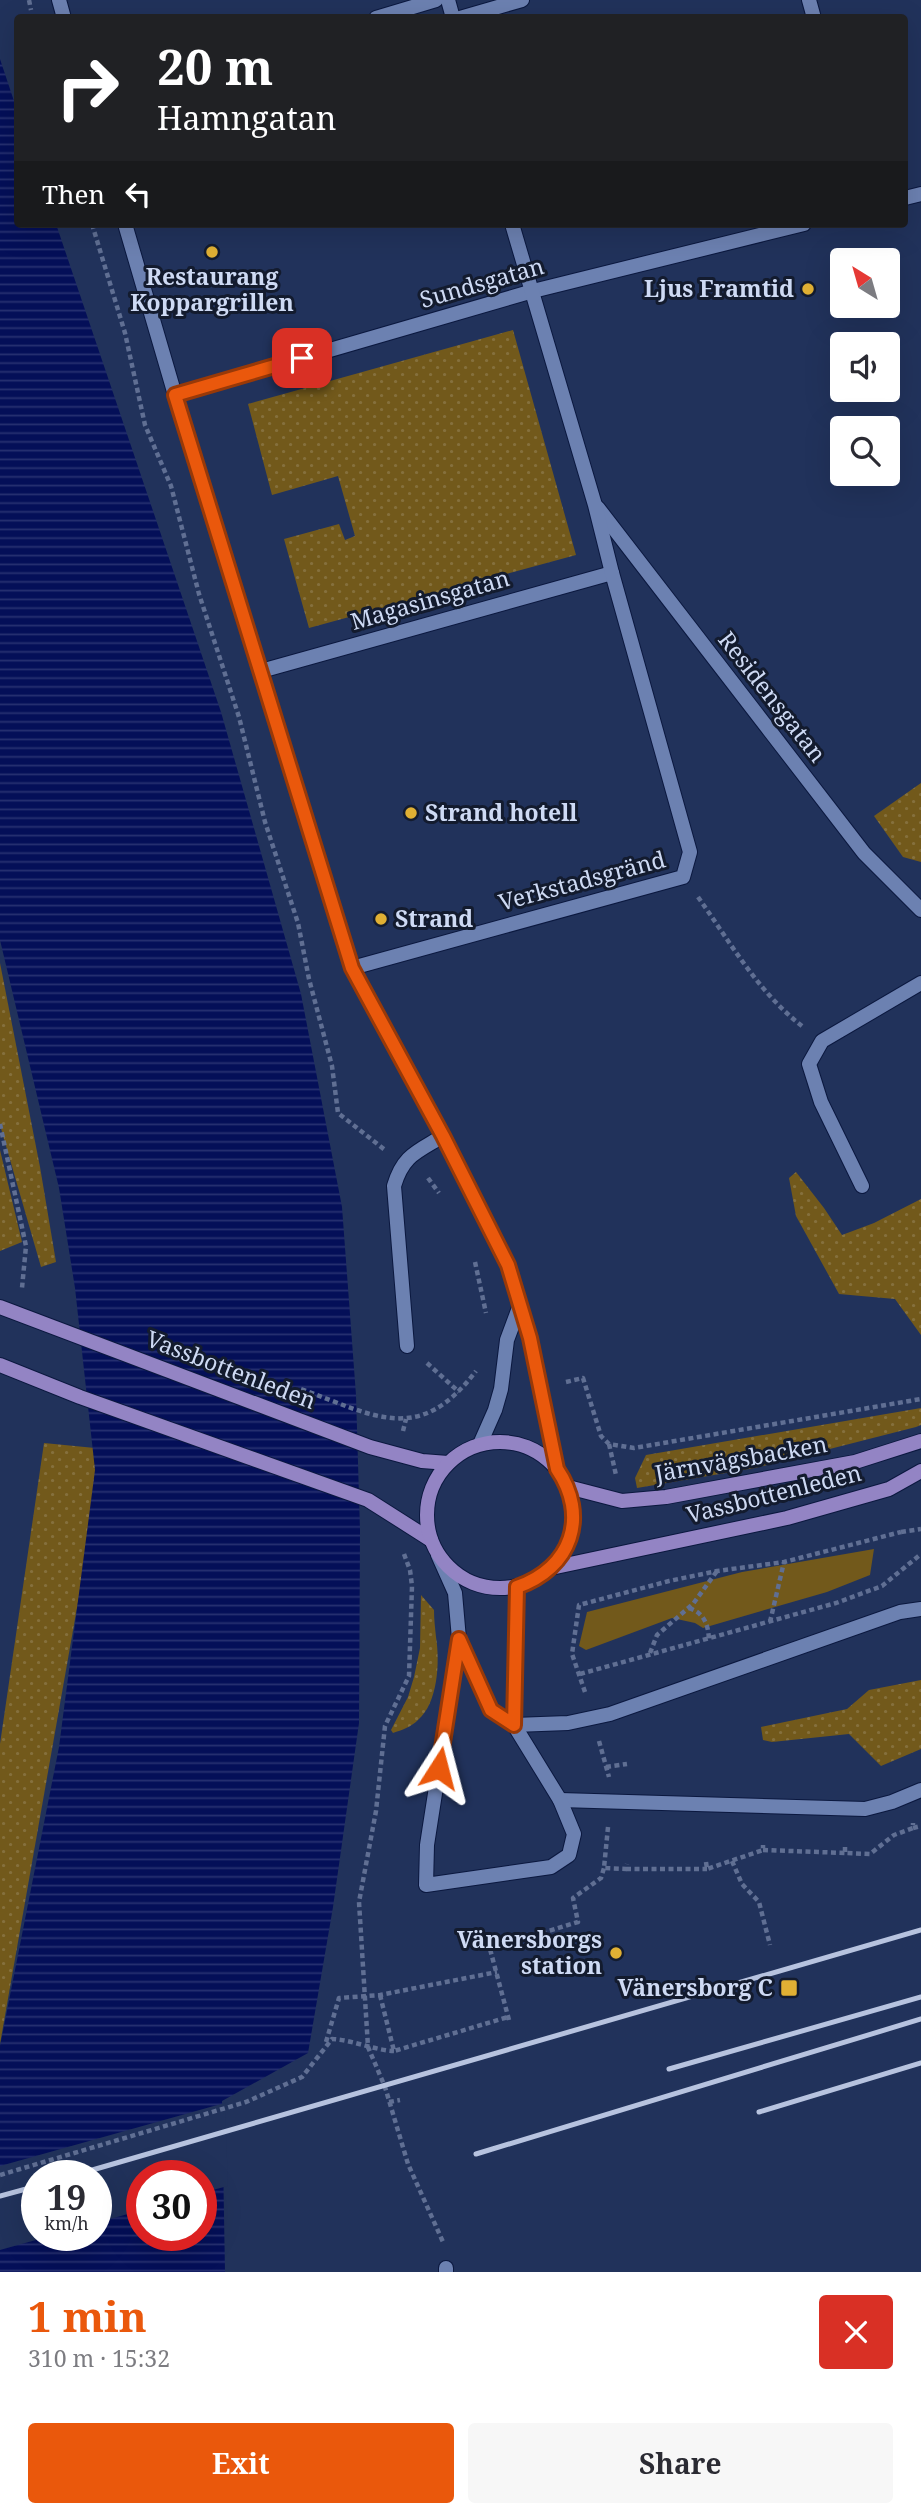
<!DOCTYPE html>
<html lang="en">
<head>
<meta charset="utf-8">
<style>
  :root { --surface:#fff; --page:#f7f7f7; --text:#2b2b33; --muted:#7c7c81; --accent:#ea580c }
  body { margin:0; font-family:"Noto Serif",serif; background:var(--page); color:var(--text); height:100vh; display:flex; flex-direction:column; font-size:26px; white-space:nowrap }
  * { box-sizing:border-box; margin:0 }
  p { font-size:23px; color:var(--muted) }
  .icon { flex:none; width:38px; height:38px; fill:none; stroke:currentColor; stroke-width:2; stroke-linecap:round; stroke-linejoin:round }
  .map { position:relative; height:2272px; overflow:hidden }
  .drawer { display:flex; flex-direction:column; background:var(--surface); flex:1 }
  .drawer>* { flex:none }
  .banner { position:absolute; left:14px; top:14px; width:894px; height:214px; border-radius:7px; box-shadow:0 7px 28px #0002; background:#202124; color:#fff; overflow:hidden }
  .needle { width:46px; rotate:323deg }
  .controls { position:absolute; left:830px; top:248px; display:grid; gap:14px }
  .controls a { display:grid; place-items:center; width:70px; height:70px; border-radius:7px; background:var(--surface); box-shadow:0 7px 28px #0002; font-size:35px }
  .speed { position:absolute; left:21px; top:2160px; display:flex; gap:14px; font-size:35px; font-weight:700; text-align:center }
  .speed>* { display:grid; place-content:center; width:91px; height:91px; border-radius:50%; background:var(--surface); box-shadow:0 7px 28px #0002; line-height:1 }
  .speed small { font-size:18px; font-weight:400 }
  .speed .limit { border:10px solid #d22; background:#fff; color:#111 }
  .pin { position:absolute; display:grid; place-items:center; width:60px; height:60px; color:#fff; margin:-30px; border-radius:14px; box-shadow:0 4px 10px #0006 }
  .me { position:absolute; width:77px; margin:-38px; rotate:9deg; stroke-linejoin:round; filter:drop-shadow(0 0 5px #0008) }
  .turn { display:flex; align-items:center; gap:24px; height:147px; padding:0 28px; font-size:32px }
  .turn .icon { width:91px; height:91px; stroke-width:2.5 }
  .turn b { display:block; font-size:49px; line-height:60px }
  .then { display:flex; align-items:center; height:66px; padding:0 28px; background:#0003; gap:14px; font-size:26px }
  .round { display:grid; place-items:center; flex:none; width:74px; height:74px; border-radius:7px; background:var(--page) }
  .summary { display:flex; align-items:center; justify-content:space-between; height:119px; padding:0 28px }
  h1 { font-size:42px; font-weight:700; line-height:52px; color:var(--accent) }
  .button { display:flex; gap:14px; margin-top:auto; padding:14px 28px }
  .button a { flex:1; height:80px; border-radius:7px; background:var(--accent); color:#fff; font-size:28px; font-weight:700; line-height:80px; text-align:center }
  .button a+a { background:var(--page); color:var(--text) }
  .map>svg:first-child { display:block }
  .grass { fill:url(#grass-dots) }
  .green { fill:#72591b }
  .water { fill:url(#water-rules); fill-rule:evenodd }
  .pier { fill:#21325b }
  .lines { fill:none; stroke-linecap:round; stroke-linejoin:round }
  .lane-casing { stroke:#0b183f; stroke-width:16 }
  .street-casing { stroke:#0b183f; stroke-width:16 }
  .secondary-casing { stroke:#0b183f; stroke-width:16 }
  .path { stroke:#606f93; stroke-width:4.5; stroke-dasharray:5 3.5; stroke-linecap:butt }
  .lane { stroke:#6c81b1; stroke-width:14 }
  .street { stroke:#6c81b1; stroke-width:14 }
  .secondary { stroke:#9384c4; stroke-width:14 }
  .rail { stroke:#b7c3df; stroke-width:5 }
  .route-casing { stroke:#983908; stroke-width:18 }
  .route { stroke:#ea580c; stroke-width:12 }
  .poi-dot { fill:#e0b034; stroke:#131b2e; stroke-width:2.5 }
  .labels { text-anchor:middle; stroke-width:6; stroke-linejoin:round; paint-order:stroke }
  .poi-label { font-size:23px; font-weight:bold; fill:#cedaf4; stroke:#131b2e; text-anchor:end }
  .street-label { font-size:23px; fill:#cedaf4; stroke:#131b2e }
</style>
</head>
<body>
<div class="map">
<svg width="921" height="2272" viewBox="0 0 921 2272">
  <defs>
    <pattern id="grass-dots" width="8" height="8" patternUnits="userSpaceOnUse" patternTransform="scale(1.75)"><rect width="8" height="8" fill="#72591b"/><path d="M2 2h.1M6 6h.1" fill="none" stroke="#85703d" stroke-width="1.8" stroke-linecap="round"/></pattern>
    <pattern id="water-rules" width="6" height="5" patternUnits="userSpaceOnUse" patternTransform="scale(1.75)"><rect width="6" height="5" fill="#040f58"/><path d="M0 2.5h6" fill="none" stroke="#273171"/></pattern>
  </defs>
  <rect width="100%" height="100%" fill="#21325b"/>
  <g class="grass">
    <polygon points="513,330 576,555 309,628 284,539 339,524 345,540 355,536 338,476 272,495 248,404"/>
    <polygon points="921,783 921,862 903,857 874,816"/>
    <polygon points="0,963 40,1167 56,1262 41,1267 0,1125"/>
    <polygon points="0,1150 22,1242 0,1251"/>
    <polygon points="796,1172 824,1208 842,1235 874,1223 921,1199 921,1335 895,1299 839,1294 796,1216 789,1178"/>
    <polygon points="921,1408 921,1425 916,1427 755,1468 637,1488 635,1478 646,1455"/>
    <polygon points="44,1443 105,1449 0,2044 0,1744"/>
    <path d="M421 1595 434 1610C434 1620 435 1627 436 1637 440 1662 438 1703 418 1720 411 1727 402 1730 393 1733L391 1730 408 1697 414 1677 420 1648Z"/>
    <polygon points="921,1680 921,1749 881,1766 849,1734 772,1742 763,1740 761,1727 847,1709 869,1690"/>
  </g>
  <polygon class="green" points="874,1549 870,1575 827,1592 703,1628 695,1623 672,1618 586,1650 579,1646 587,1612 742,1572"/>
  <path class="water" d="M0 59 17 110 18 224H56L221 712 301 994 342 1207 356 1395 360 1530 359 1723 333 1907 308 2053 222 2101 225 2272H0V2046L59 1747 95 1470 75 1288 59 1188 0 940ZM37 2175H96V2235H37ZM142 2175H201V2235H142Z"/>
  <polygon class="pier" points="228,2102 225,2103 228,2186 201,2193 201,2175 142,2175 142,2210 96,2223 96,2175 37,2175 37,2235 54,2235 0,2250 0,2166"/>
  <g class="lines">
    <g class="lane-casing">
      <g id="lane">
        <polyline points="862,1186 821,1102 809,1064 822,1041 921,983"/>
        <path d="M407 1346 394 1186C403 1155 417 1152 443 1136"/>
        <polyline points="514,1725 568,1723 610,1714 900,1612 921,1609"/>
        <polyline points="560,1800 865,1809 892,1802 921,1790"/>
      </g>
    </g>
    <g class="street-casing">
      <g id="street">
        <polyline points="59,0 64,18"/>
        <polyline points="448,0 453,18"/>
        <polyline points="809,0 814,18"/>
        <polyline points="376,18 436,0"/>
        <polyline points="460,18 522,0"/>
        <polyline points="905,198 921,194"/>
        <polyline points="125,224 175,395 352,968 443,1136 508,1265 530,1338 557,1469"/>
        <polyline points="175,395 533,291 804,224"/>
        <polyline points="598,508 864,853 921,910"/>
        <polyline points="261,671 612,573"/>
        <polyline points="352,968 683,877 690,852 612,573 595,505 512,224"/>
        <polyline points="480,1444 495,1410 501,1389 507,1340 520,1305"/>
        <polyline points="438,1555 455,1593 459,1639 491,1710 514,1725 560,1800 574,1834 569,1855 551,1867 426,1885 427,1845 459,1639"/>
        <polyline points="514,1725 517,1586"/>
        <polyline points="446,2268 446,2272"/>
      </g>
    </g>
    <g class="secondary-casing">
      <g id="secondary">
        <polyline points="0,1307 370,1447 422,1461 448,1463"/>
        <polyline points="0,1365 80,1397 368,1500 431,1540"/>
        <circle cx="500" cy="1515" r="73"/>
        <polyline points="568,1487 622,1501 666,1497 855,1462 921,1441"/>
        <polyline points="551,1568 787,1518 889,1489 921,1471"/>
      </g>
    </g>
    <g class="path">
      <polyline points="29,0 31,10"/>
      <polyline points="92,224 125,333 145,425 171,486 199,594 239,717 265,822 298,923 309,979 332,1066 338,1113 385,1150"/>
      <path d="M698 897C730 942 758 992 802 1026"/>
      <polyline points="0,1124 26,1246 22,1288"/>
      <polyline points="428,1178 439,1193"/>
      <polyline points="475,1262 486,1313"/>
      <polyline points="427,1363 459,1392"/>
      <polyline points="566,1382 583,1378 601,1436 609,1444 634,1448 921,1399"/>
      <path d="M301 1389C375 1416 419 1446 476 1371"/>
      <polyline points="403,1431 406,1419"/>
      <polyline points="609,1444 616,1475"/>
      <polyline points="901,1532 921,1529"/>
      <polyline points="404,1554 410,1570 412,1586 409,1676 385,1726 376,1811 359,1902 368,2047 385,2087 408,2164 443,2242"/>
      <path d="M689 1608C704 1613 708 1624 709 1639"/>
      <polyline points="770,1622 784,1562"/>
      <polyline points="650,1653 657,1635 693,1604 717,1571"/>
      <polyline points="580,1674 836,1603 882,1586 921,1554"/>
      <polyline points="585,1692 572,1654 579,1605 669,1581 717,1571 784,1562 901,1532"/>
      <polyline points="599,1741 609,1777"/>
      <polyline points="606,1767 627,1764"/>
      <polyline points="608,1827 604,1868 626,1869 627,1864"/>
      <polyline points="913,1828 921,1826"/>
      <polyline points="845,1847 845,1853 870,1854 894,1835 913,1828 913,1823"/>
      <polyline points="763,1850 845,1853"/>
      <polyline points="732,1861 742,1884 759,1902 770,1945"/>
      <polyline points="706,1862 707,1869 763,1850 763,1845"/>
      <polyline points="626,1869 707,1869"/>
      <polyline points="380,1995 394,2051 508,2017"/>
      <polyline points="509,2020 490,1949 578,1922 573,1898 601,1878 604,1868"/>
      <polyline points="326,2042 339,1998 380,1995 497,1972"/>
      <polyline points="389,2102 400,2100"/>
      <path d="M0 2175 246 2102 302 2077 332 2039C353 2040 373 2050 394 2051"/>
    </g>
    <use href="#lane" class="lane"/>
    <use href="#street" class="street"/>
    <use href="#secondary" class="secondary"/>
    <g class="rail">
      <polyline points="669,2069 921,1997"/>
      <polyline points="759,2112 921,2063"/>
      <polyline points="476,2154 921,2019"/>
      <polyline points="75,2175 921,1930"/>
      <polyline points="0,2196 37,2186"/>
    </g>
  </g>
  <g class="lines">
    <g class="route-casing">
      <path id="route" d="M302 358 175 395 352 968 443 1136 508 1265 530 1338 557 1469C589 1516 572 1568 517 1587L514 1725 491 1710 459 1639 439 1768"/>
    </g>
    <use href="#route" class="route"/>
  </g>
  <g class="poi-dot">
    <circle cx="212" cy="252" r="7"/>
    <circle cx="808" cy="289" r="7"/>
    <circle cx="411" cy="813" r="7"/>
    <circle cx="381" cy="919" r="7"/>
    <circle cx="616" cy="1953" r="7"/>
    <rect x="780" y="1979" width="18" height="18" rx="3.5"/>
  </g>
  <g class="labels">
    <g class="poi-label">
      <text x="212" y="285" text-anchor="middle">Restaurang<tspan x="212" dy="26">Koppargrillen</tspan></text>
      <text x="794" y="297">Ljus Framtid</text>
      <text x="425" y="821" text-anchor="start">Strand hotell</text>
      <text x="395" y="927" text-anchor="start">Strand</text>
      <text x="602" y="1948">Vänersborgs<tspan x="602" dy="26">station</tspan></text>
      <text x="773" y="1996">Vänersborg C</text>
    </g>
    <g class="street-label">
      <text transform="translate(482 283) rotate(-16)" y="8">Sundsgatan</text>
      <text transform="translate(430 600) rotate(-16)" y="8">Magasinsgatan</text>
      <text transform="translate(772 697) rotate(52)" y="8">Residensgatan</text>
      <text transform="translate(582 881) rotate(-15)" y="8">Verkstadsgränd</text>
      <text transform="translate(231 1370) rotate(21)" y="8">Vassbottenleden</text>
      <text transform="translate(741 1459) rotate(-10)" y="8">Järnvägsbacken</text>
      <text transform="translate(774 1494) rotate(-14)" y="8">Vassbottenleden</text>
    </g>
  </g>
</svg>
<div class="controls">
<a><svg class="needle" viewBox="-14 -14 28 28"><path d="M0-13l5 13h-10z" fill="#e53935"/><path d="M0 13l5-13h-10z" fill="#7c7c81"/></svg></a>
<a><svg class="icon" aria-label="sound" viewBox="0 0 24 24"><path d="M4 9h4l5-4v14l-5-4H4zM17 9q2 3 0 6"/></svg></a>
<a><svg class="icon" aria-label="search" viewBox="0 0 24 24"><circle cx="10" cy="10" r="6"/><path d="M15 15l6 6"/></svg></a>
</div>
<div class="speed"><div>19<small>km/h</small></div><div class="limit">30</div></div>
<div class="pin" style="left:302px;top:358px;background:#d93025"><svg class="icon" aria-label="arrive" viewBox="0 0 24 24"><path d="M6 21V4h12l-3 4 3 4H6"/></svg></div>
<svg class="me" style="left:439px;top:1768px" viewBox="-20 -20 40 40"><path d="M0-17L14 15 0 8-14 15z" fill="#ea580c" stroke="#fff" stroke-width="4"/></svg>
<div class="banner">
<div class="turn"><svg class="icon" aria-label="right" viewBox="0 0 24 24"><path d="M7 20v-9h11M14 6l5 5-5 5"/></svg><div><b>20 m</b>Hamngatan</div></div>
<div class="then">Then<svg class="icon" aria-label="left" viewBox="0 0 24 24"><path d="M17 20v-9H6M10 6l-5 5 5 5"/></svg></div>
</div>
</div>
<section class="drawer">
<div class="summary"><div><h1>1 min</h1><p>310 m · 15:32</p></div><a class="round" style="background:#d93025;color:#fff"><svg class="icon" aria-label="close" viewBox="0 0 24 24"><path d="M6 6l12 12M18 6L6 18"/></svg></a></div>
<div class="button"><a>Exit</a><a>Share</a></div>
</section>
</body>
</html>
